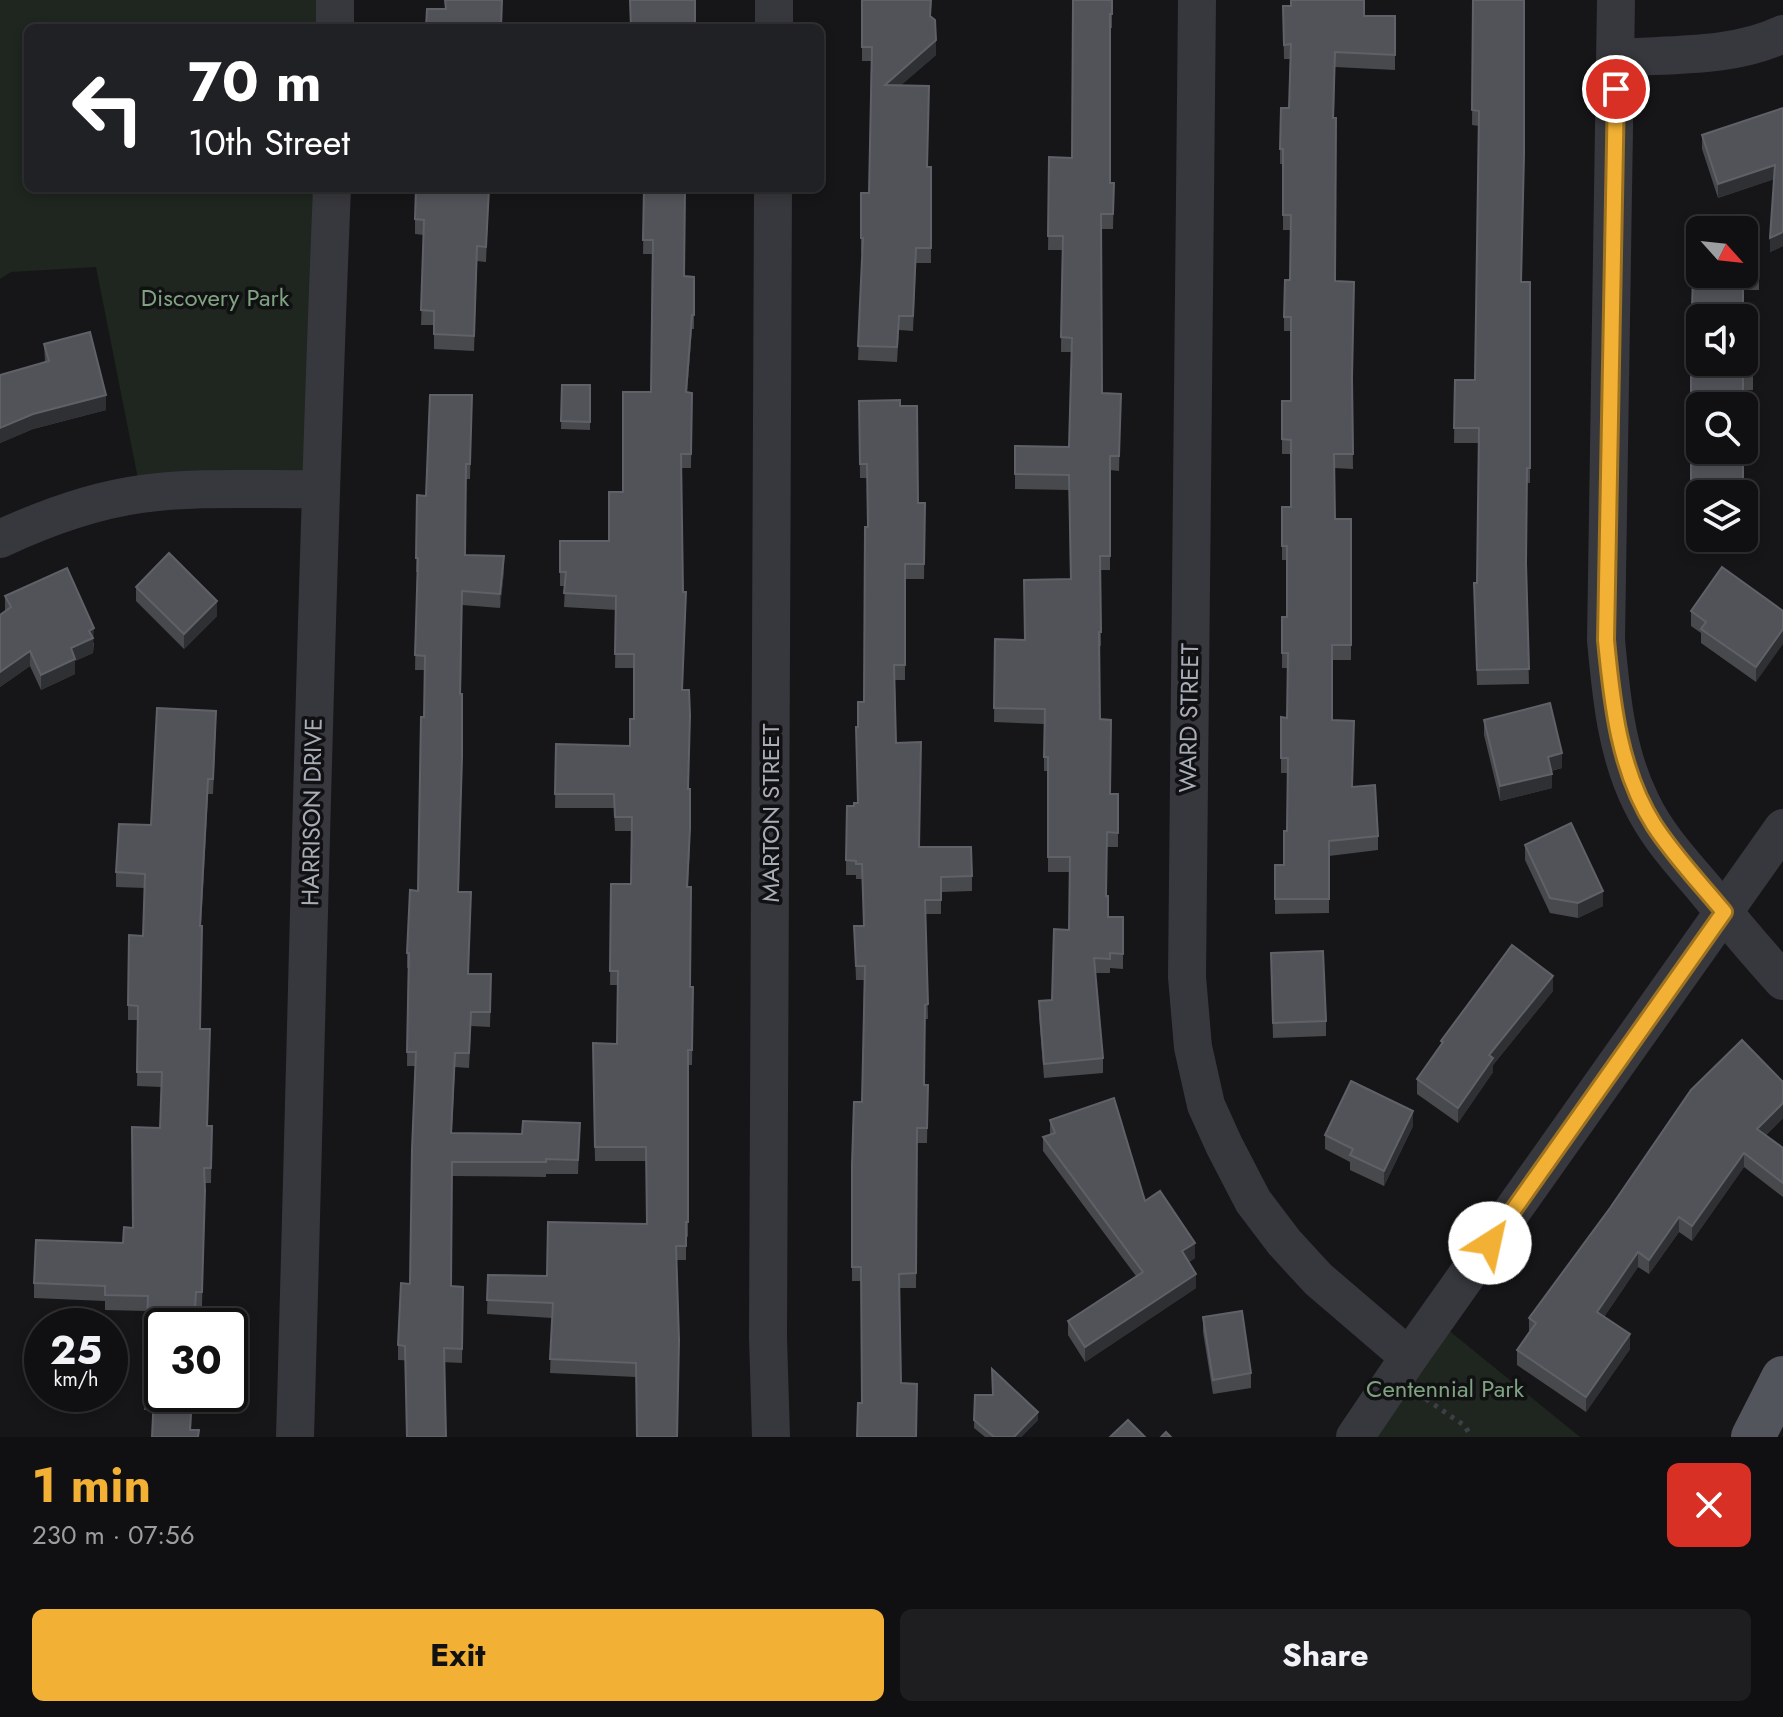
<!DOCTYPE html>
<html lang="en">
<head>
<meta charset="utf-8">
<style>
  :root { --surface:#101012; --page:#1e1e20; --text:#f1f3f6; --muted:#9c9d9f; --line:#303032; --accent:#f2b134 }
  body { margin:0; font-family:Jost,sans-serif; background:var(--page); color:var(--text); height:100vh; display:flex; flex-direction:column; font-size:30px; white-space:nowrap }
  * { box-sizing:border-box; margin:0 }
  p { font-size:26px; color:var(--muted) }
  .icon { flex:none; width:44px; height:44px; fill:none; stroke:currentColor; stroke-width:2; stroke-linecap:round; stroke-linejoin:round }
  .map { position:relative; height:1437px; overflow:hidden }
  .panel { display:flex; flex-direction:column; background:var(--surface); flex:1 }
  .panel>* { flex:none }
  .guide { position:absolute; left:24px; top:24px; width:800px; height:168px; border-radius:12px; box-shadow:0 4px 12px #0003,0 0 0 2px var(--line); background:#202124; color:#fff; overflow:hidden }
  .needle { width:52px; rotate:117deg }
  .fabs { position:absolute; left:1686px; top:216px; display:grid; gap:16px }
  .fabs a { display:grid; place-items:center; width:72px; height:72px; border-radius:12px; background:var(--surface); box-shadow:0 4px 12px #0003,0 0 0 2px var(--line); font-size:40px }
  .speed { position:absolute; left:24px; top:1308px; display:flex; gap:16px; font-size:40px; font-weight:700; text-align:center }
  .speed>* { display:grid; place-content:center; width:104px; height:104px; border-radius:50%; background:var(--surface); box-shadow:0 4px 12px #0003,0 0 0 2px var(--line); line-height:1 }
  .speed small { font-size:20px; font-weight:400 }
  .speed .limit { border:4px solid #111; border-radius:12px; background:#fff; color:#111 }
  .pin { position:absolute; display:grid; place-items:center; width:68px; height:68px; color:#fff; margin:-34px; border:4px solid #fff; border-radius:50%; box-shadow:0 2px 8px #0007 }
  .me { position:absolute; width:88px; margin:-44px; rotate:35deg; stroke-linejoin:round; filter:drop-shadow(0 0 6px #0008) }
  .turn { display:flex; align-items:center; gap:28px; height:168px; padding:0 32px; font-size:36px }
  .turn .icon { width:104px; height:104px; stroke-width:2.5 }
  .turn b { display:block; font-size:56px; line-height:68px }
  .round { display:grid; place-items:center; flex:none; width:84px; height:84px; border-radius:12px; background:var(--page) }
  .headline { display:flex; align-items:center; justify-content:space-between; height:136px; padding:0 32px }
  h1 { font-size:48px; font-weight:700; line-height:60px; color:var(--accent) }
  .button { display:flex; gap:16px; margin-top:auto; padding:16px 32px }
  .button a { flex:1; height:92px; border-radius:12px; background:var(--accent); color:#111; font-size:32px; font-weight:700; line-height:92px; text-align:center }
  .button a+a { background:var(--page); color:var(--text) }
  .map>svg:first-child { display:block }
  .green { fill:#1e261f }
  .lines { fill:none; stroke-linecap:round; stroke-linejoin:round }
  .path { stroke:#3d3f44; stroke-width:5; stroke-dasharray:4 6; stroke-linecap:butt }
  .minor { stroke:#37383d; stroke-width:38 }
  .primary { stroke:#53555c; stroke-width:44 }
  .wall { fill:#47494d }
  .shaded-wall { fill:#2f3033 }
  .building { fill:#525359; stroke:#5f6168; stroke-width:2 }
  .route-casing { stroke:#9d7322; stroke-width:20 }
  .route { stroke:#f2b134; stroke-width:14 }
  .labels { text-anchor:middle; stroke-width:7; stroke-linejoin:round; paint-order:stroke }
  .park-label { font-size:24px; fill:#7fa381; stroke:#111113 }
  .street-label { font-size:24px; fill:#a8adb8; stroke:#111113 }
</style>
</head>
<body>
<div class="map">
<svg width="1783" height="1437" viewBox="0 0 1783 1437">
  <rect width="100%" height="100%" fill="#161618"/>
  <g class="green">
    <polygon points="0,0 332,0 331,28 28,28 28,188 327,188 319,489 141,494 96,267 11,272 0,279"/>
    <polygon points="1436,1320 1580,1437 1346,1437"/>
  </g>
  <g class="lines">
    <polyline class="path" points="1426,1399 1465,1426 1471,1437"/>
    <g class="minor">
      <polyline points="1197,0 1187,977 1193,1047 1206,1105 1224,1145 1253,1201 1284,1242 1318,1279 1409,1357"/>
      <path d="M1616 0 1606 640C1611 694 1616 752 1641 802 1656 834 1680 860 1703 887 1729 919 1755 950 1783 981"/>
      <polyline points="335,28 335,0"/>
      <polyline points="774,28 774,0"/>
      <path d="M1616 58C1672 54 1732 58 1783 34"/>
      <path d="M0 539C45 518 91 501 141 494 197 486 262 490 319 489"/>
      <path d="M295 1437C307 1021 315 604 332 188"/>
      <polyline points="771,1437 768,1337 773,188"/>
      <polyline points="1355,1437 1409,1357 1783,828"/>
    </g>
    <polyline class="primary" points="1753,1437 1783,1378"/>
  </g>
  <g class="wall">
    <polygon points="862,0 931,17 936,55 901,85 927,167 931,167 931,263 916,263 913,331 899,330 897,362 858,360 862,253 861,253 861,193 869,193 871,61 862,61"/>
    <polygon points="1112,0 1112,28 1110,28 1110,183 1114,183 1113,229 1101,229 1102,393 1121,394 1119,471 1110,470 1110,570 1100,570 1101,646 1099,646 1100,719 1110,794 1118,794 1118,847 1107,847 1106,896 1108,917 1123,917 1123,969 1110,968 1110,973 1095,973 1103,1058 1103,1073 1044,1078 1039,1016 1039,1001 1052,1000 1069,930 1069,872 1048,872 1048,771 1044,771 1044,724 994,722 995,639 1025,640 1070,579 1069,490 1015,489 1015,446 1069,447 1072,352 1061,352 1062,250 1048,250 1049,157 1072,158"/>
    <polygon points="1473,0 1523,59 1521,282 1530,282 1530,483 1527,483 1526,569 1529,684 1477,685 1474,583 1477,583 1479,443 1454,443 1455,380 1475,380 1479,126 1472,125"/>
    <polygon points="1283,6 1364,16 1395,16 1395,70 1335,67 1334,118 1335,281 1352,386 1353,469 1334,468 1335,519 1351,519 1351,660 1332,660 1332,720 1353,787 1378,836 1378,850 1329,856 1329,913 1275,914 1275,865 1284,865 1287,831 1288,773 1281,773 1281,717 1287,718 1287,668 1282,668 1282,617 1287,617 1287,560 1282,560 1282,507 1291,507 1291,454 1282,454 1282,401 1291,401 1291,331 1284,331 1284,317 1290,280 1291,230 1283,230 1283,164 1280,164 1280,149 1289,108 1290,59 1284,59"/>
    <polygon points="1783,108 1783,246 1770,252 1774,179 1718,198 1702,149 1702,135"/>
    <polygon points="489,188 486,262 477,261 474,351 434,349 434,325 421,325 424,235 415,234 415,219"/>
    <polygon points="644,188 684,276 694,277 694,329 692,329 687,392 692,393 691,468 681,468 683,592 686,606 682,690 688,789 690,843 688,887 690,987 693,1001 692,1065 688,1065 688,1237 686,1236 686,1260 676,1260 636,1377 550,1373 552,1318 487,1314 488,1275 547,1276 647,1224 646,1161 595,1161 593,1043 617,1044 618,985 610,985 611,884 631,884 632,831 615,831 614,808 555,808 556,744 630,746 634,719 634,668 615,668 616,610 564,607 565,586 560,586 560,541 609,541 651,392 652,254 643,254"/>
    <polygon points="1759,243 1759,290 1743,290 1700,362 1753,340 1753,390 1743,390 1700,494 1700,530 1691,529 1691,339"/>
    <polygon points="44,344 106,410 33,429 0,443 0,375 45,362"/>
    <polygon points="562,385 590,385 590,430 561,429"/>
    <polygon points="472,395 470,479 466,479 465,555 504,571 500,608 462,605 459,892 469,974 491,988 490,1027 471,1026 469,1068 455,1067 452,1133 522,1134 580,1123 578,1174 546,1174 546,1177 452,1176 451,1286 463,1287 462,1363 398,1360 398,1345 410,1284 415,1066 407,1066 408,968 407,968 407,953 418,891 424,717 425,670 415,670 417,572 416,572 417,495 426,496"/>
    <polygon points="859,401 900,406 918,503 925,503 924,579 905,579 905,680 895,680 896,743 919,847 972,876 972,891 941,892 941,914 925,914 928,1019 925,1019 924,1085 928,1085 927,1143 917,1143 916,1288 899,1288 862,1403 861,1281 852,1281 852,1164 862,1102 864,980 856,980 854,926 864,926 862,879 856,879 856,875 846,875 846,860 854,806 858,803 858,727 864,702 868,527 867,478 860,478"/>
    <polygon points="136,587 217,616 184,649 136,601"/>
    <polygon points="5,596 94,643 93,653 75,661 75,674 41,690 30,666 0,687 0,615 5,611"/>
    <polygon points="1691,611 1783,611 1756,682 1701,643 1701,633 1691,626"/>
    <polygon points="1484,720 1562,768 1551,771 1552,788 1500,801 1484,735"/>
    <polygon points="216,725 213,794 208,794 201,926 200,1029 207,1126 212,1126 211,1183 205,1183 202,1306 196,1306 191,1430 199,1437 153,1410 144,1410 147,1311 105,1310 105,1301 34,1298 34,1283 123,1243 133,1228 160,1128 161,1087 137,1086 138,1020 128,1020 128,1005 143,936 145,888 116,887 116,872 151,825"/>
    <polygon points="1525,845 1603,906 1578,918 1550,913 1525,860"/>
    <polygon points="1271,968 1326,1021 1326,1036 1273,1038"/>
    <polygon points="1553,991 1493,1065 1493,1072 1458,1123 1417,1094 1417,1079 1441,1045 1441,1041"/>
    <polygon points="1783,1082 1783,1118 1766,1135 1783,1148 1783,1197 1744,1167 1692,1241 1679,1232 1649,1274 1638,1267 1604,1317 1630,1349 1586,1412 1517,1365 1517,1350 1529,1332 1529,1318"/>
    <polygon points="1050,1120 1145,1201 1195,1258 1189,1262 1196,1288 1085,1362 1068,1335 1068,1321 1136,1276 1043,1151 1043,1137 1050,1135"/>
    <polygon points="1413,1126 1384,1186 1350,1170 1350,1162 1325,1149 1325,1135"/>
    <polygon points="1203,1317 1251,1373 1251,1388 1213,1394 1203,1332"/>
    <polygon points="975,1395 1038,1420 1021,1437 985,1437 974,1428"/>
  </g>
  <g class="shaded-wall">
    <polygon points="936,40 936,55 885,99 885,85"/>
    <polygon points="1775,165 1775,179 1718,198 1718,184"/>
    <polygon points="1783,232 1783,246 1770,252 1770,238"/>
    <polygon points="692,315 692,329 686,407 686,392"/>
    <polygon points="106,395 106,410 33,429 0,443 0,428 33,414"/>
    <polygon points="504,556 504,571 500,608 500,594"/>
    <polygon points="217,601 217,616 184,649 184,634"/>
    <polygon points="94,628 93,653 75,661 75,674 41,690 41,675 89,631"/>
    <polygon points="1783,629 1783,644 1756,682 1756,667"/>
    <polygon points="30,651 30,666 0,687 0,672"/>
    <polygon points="1562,753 1562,768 1548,771 1548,757"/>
    <polygon points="1552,774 1552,788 1500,801 1500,786"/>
    <polygon points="208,779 208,794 200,941 200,926"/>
    <polygon points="1603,891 1603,906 1578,918 1578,903"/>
    <polygon points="1553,976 1553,991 1493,1065 1493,1072 1458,1123 1458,1108 1489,1055"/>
    <polygon points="1783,1103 1783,1118 1757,1143 1757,1129"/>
    <polygon points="1413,1111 1413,1126 1384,1186 1384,1171"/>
    <polygon points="1744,1153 1744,1167 1692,1241 1692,1226"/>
    <polygon points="1679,1217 1679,1232 1649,1274 1649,1260"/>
    <polygon points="1195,1243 1195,1258 1182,1266 1182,1251"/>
    <polygon points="1638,1252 1638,1267 1597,1327 1597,1312"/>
    <polygon points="1196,1274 1196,1288 1085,1362 1085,1347"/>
    <polygon points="1630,1334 1630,1349 1586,1412 1586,1397"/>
    <polygon points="1038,1412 1038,1420 1021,1437 1014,1437"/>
  </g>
  <g class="building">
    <polygon points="445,0 502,0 501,28 426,28 427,9 446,9"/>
    <polygon points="630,0 695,0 695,28 631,28"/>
    <polygon points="862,0 931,0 930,16 935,20 936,40 885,85 929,86 927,167 931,167 931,248 916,248 913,316 899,316 897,347 858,346 863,238 861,238 861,193 869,193 872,47 862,47"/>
    <polygon points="1073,0 1112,0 1112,14 1110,14 1110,183 1114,183 1113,214 1101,214 1102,393 1121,394 1119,456 1110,456 1110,556 1100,556 1101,632 1099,632 1100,719 1111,720 1110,794 1118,794 1118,833 1107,832 1106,896 1108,896 1108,917 1123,917 1123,954 1110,953 1110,959 1094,958 1103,1058 1044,1064 1039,1001 1052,1000 1054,929 1069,930 1070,857 1048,857 1048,757 1044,757 1045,709 994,708 995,639 1025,640 1024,580 1071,579 1069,475 1015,474 1015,446 1069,447 1072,338 1061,337 1063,236 1048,236 1049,157 1072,158"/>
    <polygon points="1291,0 1364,0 1364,16 1395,16 1395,55 1335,52 1333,118 1336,118 1335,281 1354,282 1352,378 1353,454 1334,454 1335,519 1351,519 1351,645 1332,645 1332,720 1354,721 1352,787 1375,785 1378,836 1329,841 1329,899 1275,899 1275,865 1284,865 1284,831 1287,831 1288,758 1281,758 1281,717 1287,718 1288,653 1282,653 1282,617 1287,617 1287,546 1282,546 1282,507 1291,507 1291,440 1282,439 1282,401 1291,401 1291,317 1284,317 1285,280 1290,280 1291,215 1283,215 1283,149 1280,149 1281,108 1289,108 1291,44 1284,45 1283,6 1291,6"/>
    <polygon points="1473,0 1524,0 1524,155 1521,282 1530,282 1530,468 1527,468 1526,563 1529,669 1477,670 1474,583 1477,583 1479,428 1454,428 1455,380 1475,380 1479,111 1472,110"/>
    <polygon points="1783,108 1783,232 1770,238 1775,165 1718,184 1702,135"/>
    <polygon points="416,188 489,188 486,247 477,246 474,336 434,334 434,311 421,310 424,220 415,219"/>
    <polygon points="644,188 685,188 684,276 694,277 694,315 692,315 686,392 692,393 691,454 681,454 683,592 686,592 682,690 689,690 690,715 688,789 690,789 690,828 687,887 691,887 690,987 693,987 692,1050 688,1050 688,1222 686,1222 686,1246 676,1246 679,1340 677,1437 637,1437 636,1363 550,1359 553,1303 487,1300 488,1275 547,1276 548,1222 647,1224 646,1147 595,1147 593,1043 617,1044 618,971 610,971 611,884 631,884 632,817 615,817 614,794 555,794 556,744 630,746 630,719 634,719 634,654 615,654 616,596 564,593 566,572 560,572 560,541 609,541 609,492 623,492 623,392 651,392 653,240 643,240"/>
    <polygon points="1744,243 1759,243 1759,275 1743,276 1743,318 1700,318 1700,362 1744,362 1744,339 1753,340 1753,375 1743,375 1743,406 1700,406 1700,450 1743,450 1743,494 1700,494 1700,515 1691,515 1691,339 1694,244 1700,244 1700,274 1744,274"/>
    <polygon points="90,332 106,395 33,414 0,428 0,375 49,361 44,344"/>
    <polygon points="562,385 590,385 590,422 561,421"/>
    <polygon points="430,395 472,395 470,464 466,464 465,555 504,556 500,594 462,591 460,694 462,694 462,757 458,892 471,892 468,974 491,974 490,1012 471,1012 469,1053 455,1053 451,1133 522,1134 523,1121 580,1123 578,1160 546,1159 546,1162 452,1162 451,1286 463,1287 462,1349 444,1348 446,1437 407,1437 405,1346 398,1345 401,1283 410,1284 412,1149 416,1052 407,1052 409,953 407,953 410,890 418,891 421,717 424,717 425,656 415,655 418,558 416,558 417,495 426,496"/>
    <polygon points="900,400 900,406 917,406 918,503 925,503 924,564 905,564 905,665 894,665 896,743 921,742 919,847 971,847 972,876 941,877 941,900 925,900 928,1004 925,1005 924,1085 928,1085 927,1128 917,1128 916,1273 899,1274 901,1383 917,1384 916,1437 857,1437 858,1403 862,1403 861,1267 852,1267 852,1164 854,1102 862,1102 865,966 856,966 854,926 864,926 862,864 856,864 856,861 846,860 847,806 854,806 854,803 858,803 856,727 858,727 858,702 864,702 865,527 868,527 867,464 860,464 859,401"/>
    <polygon points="169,553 217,601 184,634 136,587"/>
    <polygon points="1722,567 1783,611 1783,629 1756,667 1701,629 1706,622 1691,611"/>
    <polygon points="67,568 94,628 89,631 93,638 71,648 75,659 41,675 30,651 0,672 0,615 11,607 5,596"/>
    <polygon points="1550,703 1562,753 1548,757 1552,774 1500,786 1484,720"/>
    <polygon points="157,708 216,711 213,779 208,779 200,926 202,926 200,1029 210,1029 207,1126 212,1126 211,1168 204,1168 205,1190 202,1292 196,1292 194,1326 162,1326 162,1394 192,1394 190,1430 199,1430 198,1437 152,1437 154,1395 144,1395 148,1296 105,1295 105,1286 34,1283 36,1240 123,1243 124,1227 133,1228 132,1127 160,1128 162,1072 137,1072 138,1006 128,1005 129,935 143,936 145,874 116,872 119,824 151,825"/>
    <polygon points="1571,823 1603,891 1578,903 1550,898 1525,845"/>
    <polygon points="1512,945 1553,976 1489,1055 1493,1058 1458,1108 1417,1079 1443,1042 1441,1041"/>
    <polygon points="1323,951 1326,1021 1273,1023 1271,953"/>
    <polygon points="1742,1040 1783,1082 1783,1103 1757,1129 1783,1148 1783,1183 1744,1153 1692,1226 1679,1217 1649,1260 1638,1252 1597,1312 1630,1334 1586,1397 1517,1350 1536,1323 1529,1318 1610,1208 1691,1090"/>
    <polygon points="1351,1081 1413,1111 1384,1171 1350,1155 1353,1149 1325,1135"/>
    <polygon points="1114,1098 1145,1201 1160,1191 1195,1243 1182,1251 1196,1274 1085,1347 1068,1321 1143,1272 1043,1137 1055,1133 1050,1120"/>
    <polygon points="1242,1311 1251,1373 1213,1380 1203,1317"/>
    <polygon points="992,1369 1038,1412 1014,1437 994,1437 974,1420 975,1395 993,1395"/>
    <polygon points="1128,1420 1145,1437 1110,1437"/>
    <polygon points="1166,1432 1171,1437 1161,1437"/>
  </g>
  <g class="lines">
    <g class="route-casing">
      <path id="route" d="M1490 1243 1724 912C1701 884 1674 856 1654 825 1619 770 1612 703 1606 640L1616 89"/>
    </g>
    <use href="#route" class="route"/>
  </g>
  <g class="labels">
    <g class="park-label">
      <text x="215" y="306">Discovery Park</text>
      <text x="1445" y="1397">Centennial Park</text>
    </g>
    <g class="street-label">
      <text transform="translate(1189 718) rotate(-89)" y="8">WARD STREET</text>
      <text transform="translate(312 812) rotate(-89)" y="8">HARRISON DRIVE</text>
      <text transform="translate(771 813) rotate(-90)" y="8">MARTON STREET</text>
    </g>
  </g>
</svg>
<div class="fabs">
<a><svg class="needle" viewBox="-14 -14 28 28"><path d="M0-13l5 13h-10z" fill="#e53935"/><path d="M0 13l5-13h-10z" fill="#9c9d9f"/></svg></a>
<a><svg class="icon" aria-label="sound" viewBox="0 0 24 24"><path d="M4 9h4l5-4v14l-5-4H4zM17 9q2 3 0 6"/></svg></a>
<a><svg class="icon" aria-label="search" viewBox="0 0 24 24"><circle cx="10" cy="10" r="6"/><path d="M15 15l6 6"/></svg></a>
<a><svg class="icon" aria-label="layers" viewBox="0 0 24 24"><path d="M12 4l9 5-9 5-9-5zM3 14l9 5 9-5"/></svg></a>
</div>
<div class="speed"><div>25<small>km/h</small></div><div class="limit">30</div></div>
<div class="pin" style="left:1616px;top:89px;background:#d93025"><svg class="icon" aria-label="arrive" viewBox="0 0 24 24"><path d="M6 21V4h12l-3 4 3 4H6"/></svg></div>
<svg class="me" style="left:1490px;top:1243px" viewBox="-20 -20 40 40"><circle r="19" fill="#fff"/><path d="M0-13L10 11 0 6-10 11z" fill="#f2b134"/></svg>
<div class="guide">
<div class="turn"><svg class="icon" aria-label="left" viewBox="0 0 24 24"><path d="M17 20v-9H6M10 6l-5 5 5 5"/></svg><div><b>70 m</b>10th Street</div></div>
</div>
</div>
<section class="panel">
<div class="headline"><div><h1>1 min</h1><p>230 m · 07:56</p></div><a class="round" style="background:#d93025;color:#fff"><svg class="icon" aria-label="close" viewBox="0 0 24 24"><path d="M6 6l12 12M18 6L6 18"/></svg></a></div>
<div class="button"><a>Exit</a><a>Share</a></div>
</section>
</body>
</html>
